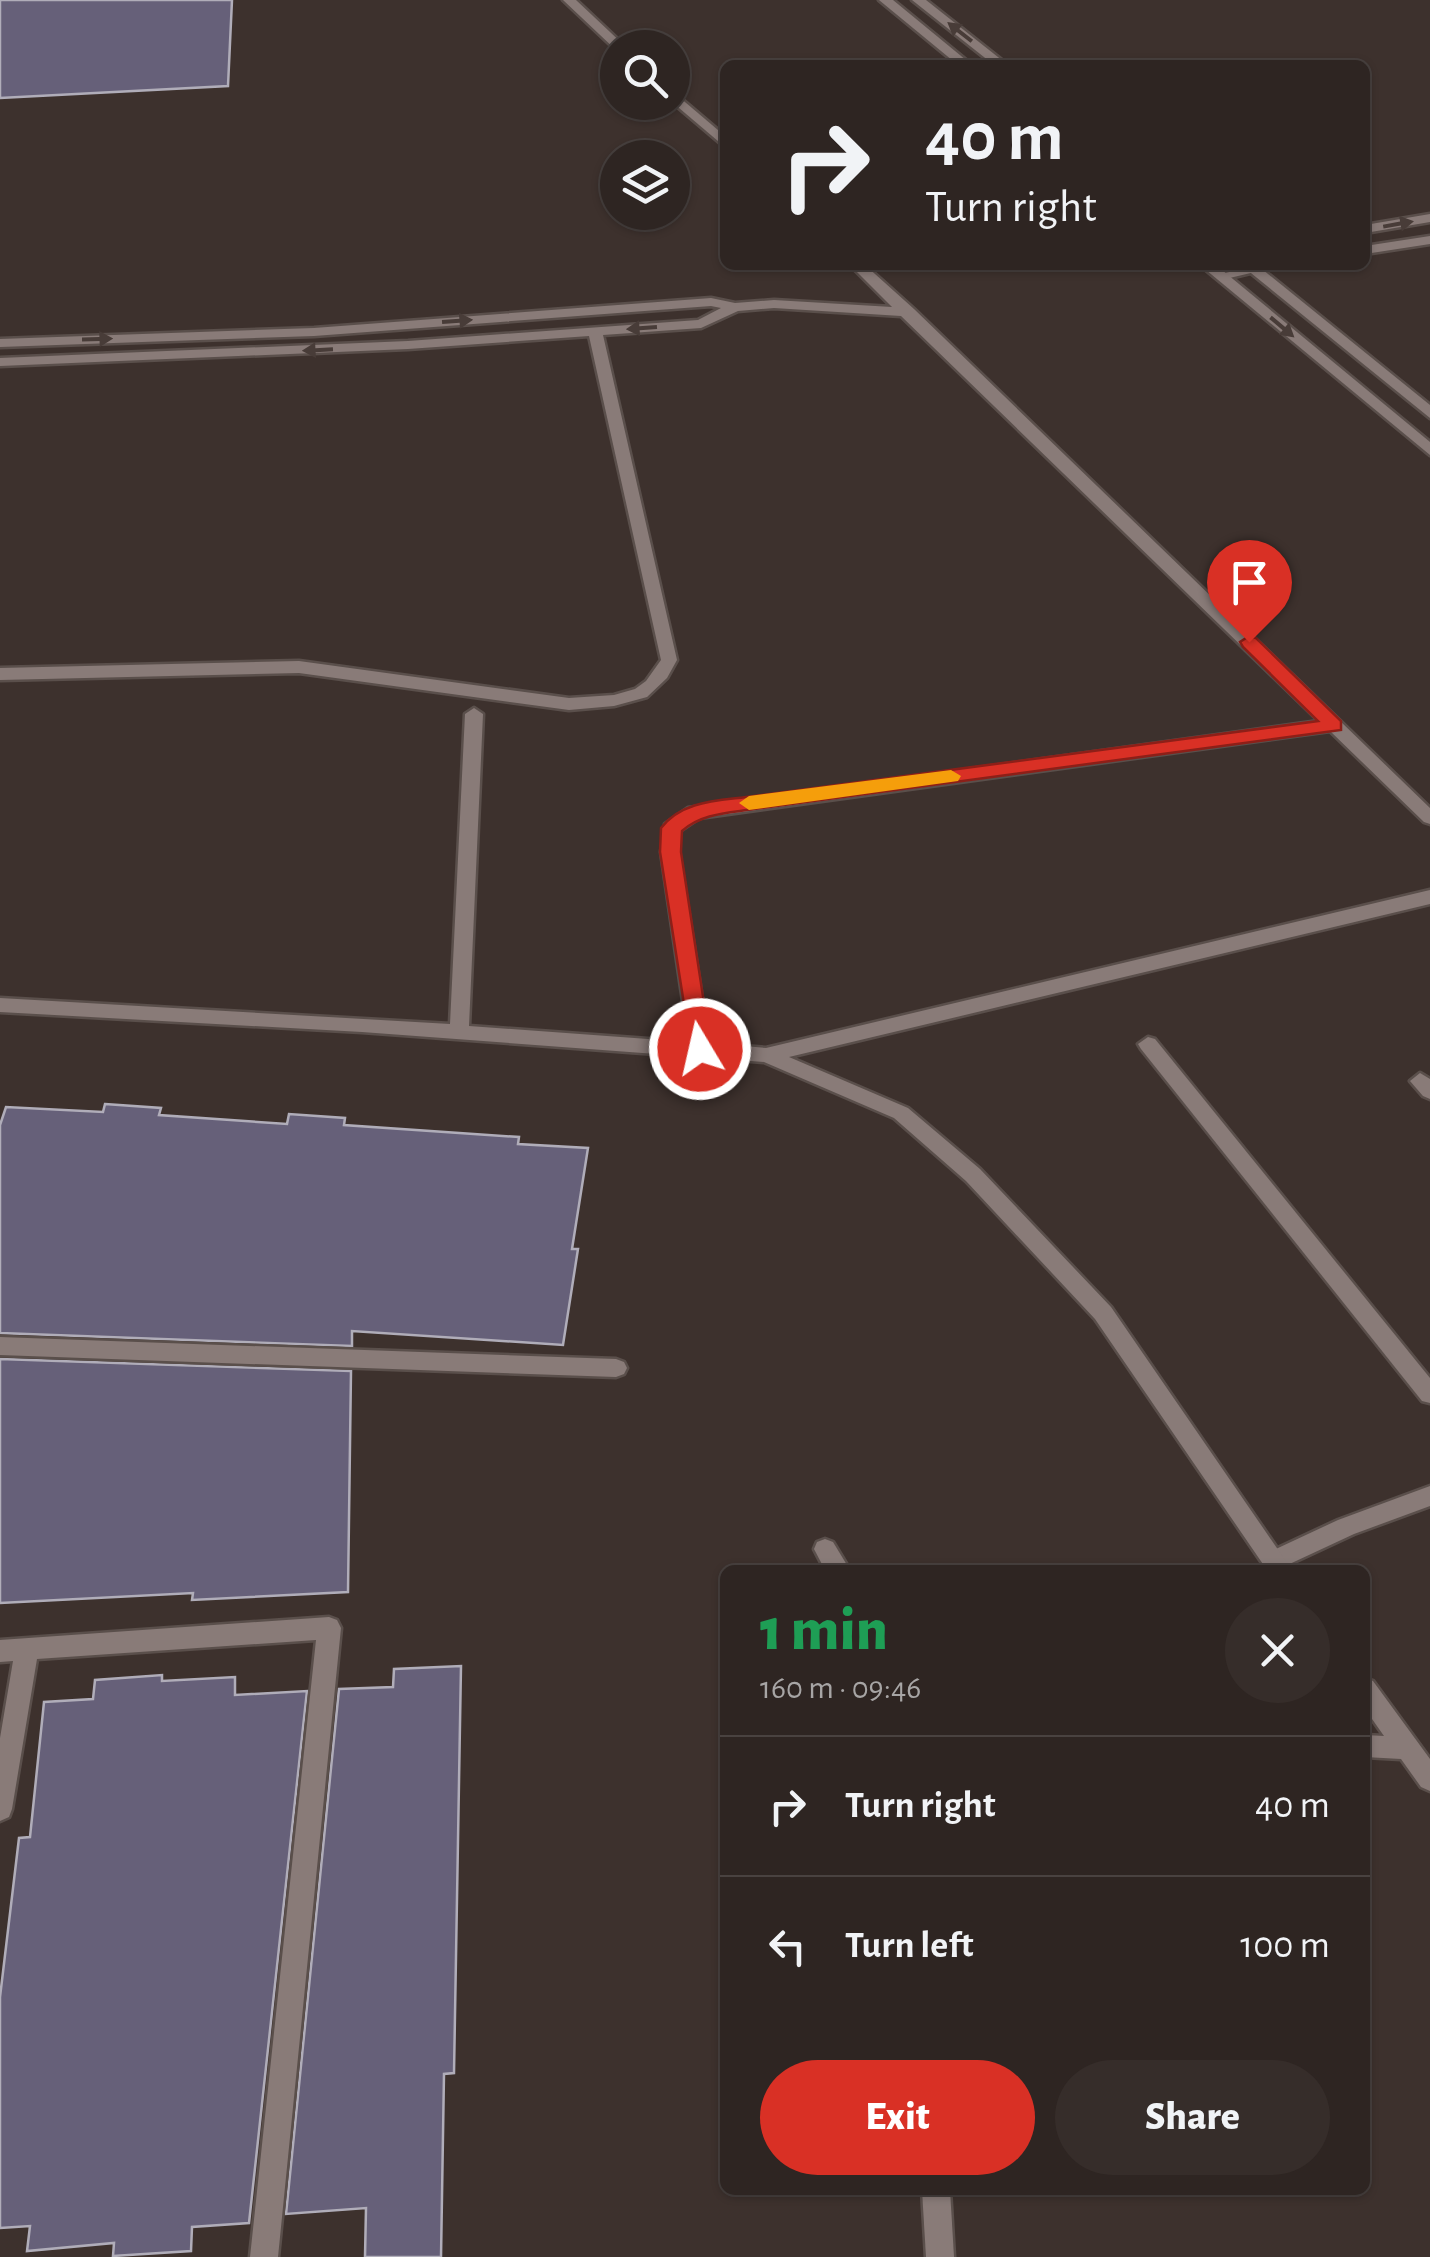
<!DOCTYPE html>
<html lang="en">
<head>
<meta charset="utf-8">
<style>
  :root { --surface:#2e2522; --page:#362d2a; --text:#f1f3f6; --muted:#a7a5a5; --line:#494240; --accent:#d93025 }
  body { margin:0; font-family:"Alegreya Sans",sans-serif; background:var(--page); color:var(--text); height:100vh; display:flex; flex-direction:column; font-size:38px; white-space:nowrap }
  * { box-sizing:border-box; margin:0 }
  p { font-size:32px; color:var(--muted) }
  .icon { flex:none; width:55px; height:55px; fill:none; stroke:currentColor; stroke-width:2; stroke-linecap:round; stroke-linejoin:round }
  .map { position:relative; flex:1; overflow:hidden }
  .side { position:absolute; left:720px; top:1565px; width:650px; height:630px; display:flex; flex-direction:column; background:var(--surface); border-radius:15px; box-shadow:0 2px 8px #0004,0 0 0 2px var(--line) }
  .side>* { flex:none }
  .banner { position:absolute; left:720px; top:60px; width:650px; height:210px; border-radius:15px; box-shadow:0 2px 8px #0004,0 0 0 2px var(--line); background:#2e2522; color:var(--text); overflow:hidden }
  .tools { position:absolute; left:600px; top:30px; display:grid; gap:20px }
  .tools a { display:grid; place-items:center; width:90px; height:90px; border-radius:50%; background:var(--surface); box-shadow:0 2px 8px #0004,0 0 0 2px var(--line); font-size:50px }
  .pin { position:absolute; display:grid; place-items:center; width:85px; height:85px; color:#fff; margin:-102px -42px; border-radius:50% 50% 50% 0; rotate:-45deg; box-shadow:0 0 10px #0007 }
  .pin .icon { rotate:45deg }
  .me { position:absolute; width:110px; margin:-55px; rotate:351deg; stroke-linejoin:round; filter:drop-shadow(0 0 8px #0008) }
  .turn { display:flex; align-items:center; gap:35px; height:210px; padding:0 40px; font-size:45px }
  .turn .icon { width:130px; height:130px; stroke-width:2.5 }
  .turn b { display:block; font-size:70px; line-height:85px }
  .round { display:grid; place-items:center; flex:none; width:105px; height:105px; border-radius:52px; background:var(--page) }
  .summary { display:flex; align-items:center; justify-content:space-between; height:170px; padding:0 40px }
  h1 { font-size:60px; font-weight:800; line-height:75px; color:#1e9e55 }
  .primary-button { display:flex; gap:20px; margin-top:auto; padding:20px 40px }
  .primary-button a { flex:1; height:115px; border-radius:60px; background:var(--accent); color:#fff; font-size:40px; font-weight:800; line-height:115px; text-align:center }
  .primary-button a+a { background:var(--page); color:var(--text) }
  ul { padding:0; list-style:none }
  li { display:flex; align-items:center; gap:30px; height:140px; padding:0 40px; border-top:2px solid var(--line) }
  li div { flex:1 }
  li b { display:block; font-size:38px }
  li em { font-style:normal }
  .map>svg:first-child { display:block }
  .building { fill:#666079; stroke:#b0adb9; stroke-width:2.5 }
  .lines { fill:none; stroke-linecap:round; stroke-linejoin:round }
  .service-casing { stroke:#5a4f4b; stroke-width:5 }
  .minor-casing { stroke:#5a4f4b; stroke-width:5 }
  .tertiary-casing { stroke:#5a4f4b; stroke-width:5 }
  .service { fill:#897b78; fill-rule:evenodd }
  .minor { fill:#897b78; fill-rule:evenodd }
  .tertiary { fill:#897b78; fill-rule:evenodd }
  .oneway { fill:#483c38 }
  .route { fill:#d93025; stroke:#8d1f18; stroke-width:2.5 }
  .slow { fill:#f59e0b }
</style>
</head>
<body>
<div class="map">
<svg width="1430" height="2257" viewBox="0 0 1430 2257">
  <rect width="100%" height="100%" fill="#3d312d"/>
  <g class="building">
    <polygon points="0,0 232,0 228,86 0,98"/>
    <polygon points="105,1104 161,1108 159,1115 287,1124 289,1114 345,1118 344,1125 519,1137 518,1144 588,1148 572,1249 578,1249 563,1345 352,1331 352,1346 0,1333 0,1125 6,1107 103,1112"/>
    <polygon points="0,1359 351,1371 348,1592 192,1600 193,1593 0,1603"/>
    <polygon points="461,1666 454,2073 444,2074 441,2257 365,2257 366,2208 286,2214 339,1689 393,1687 394,1669"/>
    <polygon points="162,1675 162,1681 235,1677 235,1695 307,1691 249,2223 192,2227 191,2251 113,2256 114,2243 27,2251 30,2226 0,2228 0,1997 19,1838 30,1837 44,1702 93,1699 95,1680"/>
  </g>
  <g class="lines">
    <g class="service-casing">
      <g id="service">
        <polygon points="1148,1037 1155,1039 1430,1378 1430,1403 1422,1401 1141,1049 1138,1044"/>
        <polygon points="1420,1073 1430,1079 1430,1099 1423,1096 1410,1081"/>
        <polygon points="0,1337 616,1359 624,1362 627,1368 624,1374 616,1377 0,1355"/>
        <polygon points="1430,1486 1430,1506 1354,1534 1281,1568 1265,1568 1262,1561 1265,1554 1338,1520"/>
      </g>
    </g>
    <g class="minor-casing">
      <g id="minor">
        <polygon points="563,0 576,0 627,48 618,48 617,51"/>
        <polygon points="672,91 725,136 725,147 672,102"/>
        <polygon points="1430,214 1430,222 1365,233 1365,225"/>
        <polygon points="1430,236 1430,244 1365,254 1365,246"/>
        <polygon points="850,265 865,265 914,309 1430,808 1430,824 1424,822 1330,731 699,818 680,831 679,852 709,1043 766,1048 1430,890 1430,904 789,1057 908,1108 980,1169 1111,1307 1292,1570 1267,1570 1095,1319 966,1181 894,1118 764,1062 362,1032 0,1012 0,998 450,1024 465,714 474,708 483,714 469,1026 689,1042 661,852 665,824 688,808 1319,721 901,316 774,308 738,311 701,328 603,335 677,660 667,678 647,697 614,706 569,710 299,673 0,680 0,668 299,661 569,698 614,695 635,689 646,681 661,660 589,336 408,349 0,366 0,358 408,341 698,320 721,308 711,306 314,336 0,347 0,339 314,328 711,298 735,303 774,300 892,307"/>
        <polygon points="1256,265 1285,265 1221,280 1214,276"/>
        <polygon points="825,1539 833,1542 850,1570 825,1570 814,1549 817,1542"/>
        <polygon points="329,1617 337,1620 341,1628 278,2257 250,2257 316,1640 37,1659 12,1809 9,1817 0,1821 0,1738 13,1661 0,1662 0,1640"/>
        <polygon points="1365,1678 1373,1681 1430,1759 1430,1791 1421,1787 1401,1759 1365,1757 1365,1735 1384,1736 1365,1709"/>
        <polygon points="922,2190 950,2190 954,2257 926,2257"/>
      </g>
    </g>
    <g class="tertiary-casing">
      <g id="tertiary">
        <polygon points="879,0 893,0 972,65 958,65"/>
        <polygon points="912,0 926,0 1008,65 994,65"/>
        <polygon points="1200,265 1216,265 1430,442 1430,455"/>
        <polygon points="1241,265 1257,265 1430,405 1430,418"/>
      </g>
    </g>
    <use href="#service" class="service"/>
    <use href="#minor" class="minor"/>
    <use href="#tertiary" class="tertiary"/>
  </g>
  <defs><path id="oneway-solid" d="M-6-.8H1V-3.2L6.5 0L1 3.2V.8H-6Z" transform="scale(2.5)"/></defs>
  <g class="oneway">
    <use href="#oneway-solid" transform="translate(960 32) rotate(-142)"/>
    <use href="#oneway-solid" transform="translate(1398 224) rotate(-10)"/>
    <use href="#oneway-solid" transform="translate(457 321) rotate(-4)"/>
    <use href="#oneway-solid" transform="translate(1282 327) rotate(40)"/>
    <use href="#oneway-solid" transform="translate(642 328) rotate(176)"/>
    <use href="#oneway-solid" transform="translate(97 339) rotate(-2)"/>
    <use href="#oneway-solid" transform="translate(318 350) rotate(177)"/>
  </g>
  <path class="route" d="M1249 636 1256 638 1341 721V730L754 809C729 813 702 813 682 831L681 852 711 1049 708 1055H692L660 852 661 828C683 799 722 801 754 796L1318 721 1243 647 1240 642Z"/>
  <polygon class="slow" points="951,770 961,776 958,781 749,810 739,803 749,796"/>
</svg>
<div class="tools">
<a><svg class="icon" aria-label="search" viewBox="0 0 24 24"><circle cx="10" cy="10" r="6"/><path d="M15 15l6 6"/></svg></a>
<a><svg class="icon" aria-label="layers" viewBox="0 0 24 24"><path d="M12 4l9 5-9 5-9-5zM3 14l9 5 9-5"/></svg></a>
</div>
<div class="pin" style="left:1249px;top:642px;background:#d93025"><svg class="icon" aria-label="arrive" viewBox="0 0 24 24"><path d="M6 21V4h12l-3 4 3 4H6"/></svg></div>
<svg class="me" style="left:700px;top:1049px" viewBox="-20 -20 40 40"><circle r="17" fill="#d93025" stroke="#fff" stroke-width="3"/><path d="M0-11L8 9 0 5-8 9z" fill="#fff"/></svg>
<div class="banner">
<div class="turn"><svg class="icon" aria-label="right" viewBox="0 0 24 24"><path d="M7 20v-9h11M14 6l5 5-5 5"/></svg><div><b>40 m</b>Turn right</div></div>
</div>
<section class="side">
<div class="summary"><div><h1>1 min</h1><p>160 m · 09:46</p></div><a class="round"><svg class="icon" aria-label="close" viewBox="0 0 24 24"><path d="M6 6l12 12M18 6L6 18"/></svg></a></div>
<ul>
<li><svg class="icon" aria-label="right" viewBox="0 0 24 24"><path d="M7 20v-9h11M14 6l5 5-5 5"/></svg><div><b>Turn right</b></div><em>40 m</em></li>
<li><svg class="icon" aria-label="left" viewBox="0 0 24 24"><path d="M17 20v-9H6M10 6l-5 5 5 5"/></svg><div><b>Turn left</b></div><em>100 m</em></li>
</ul>
<div class="primary-button"><a>Exit</a><a>Share</a></div>
</section>
</div>
</body>
</html>
